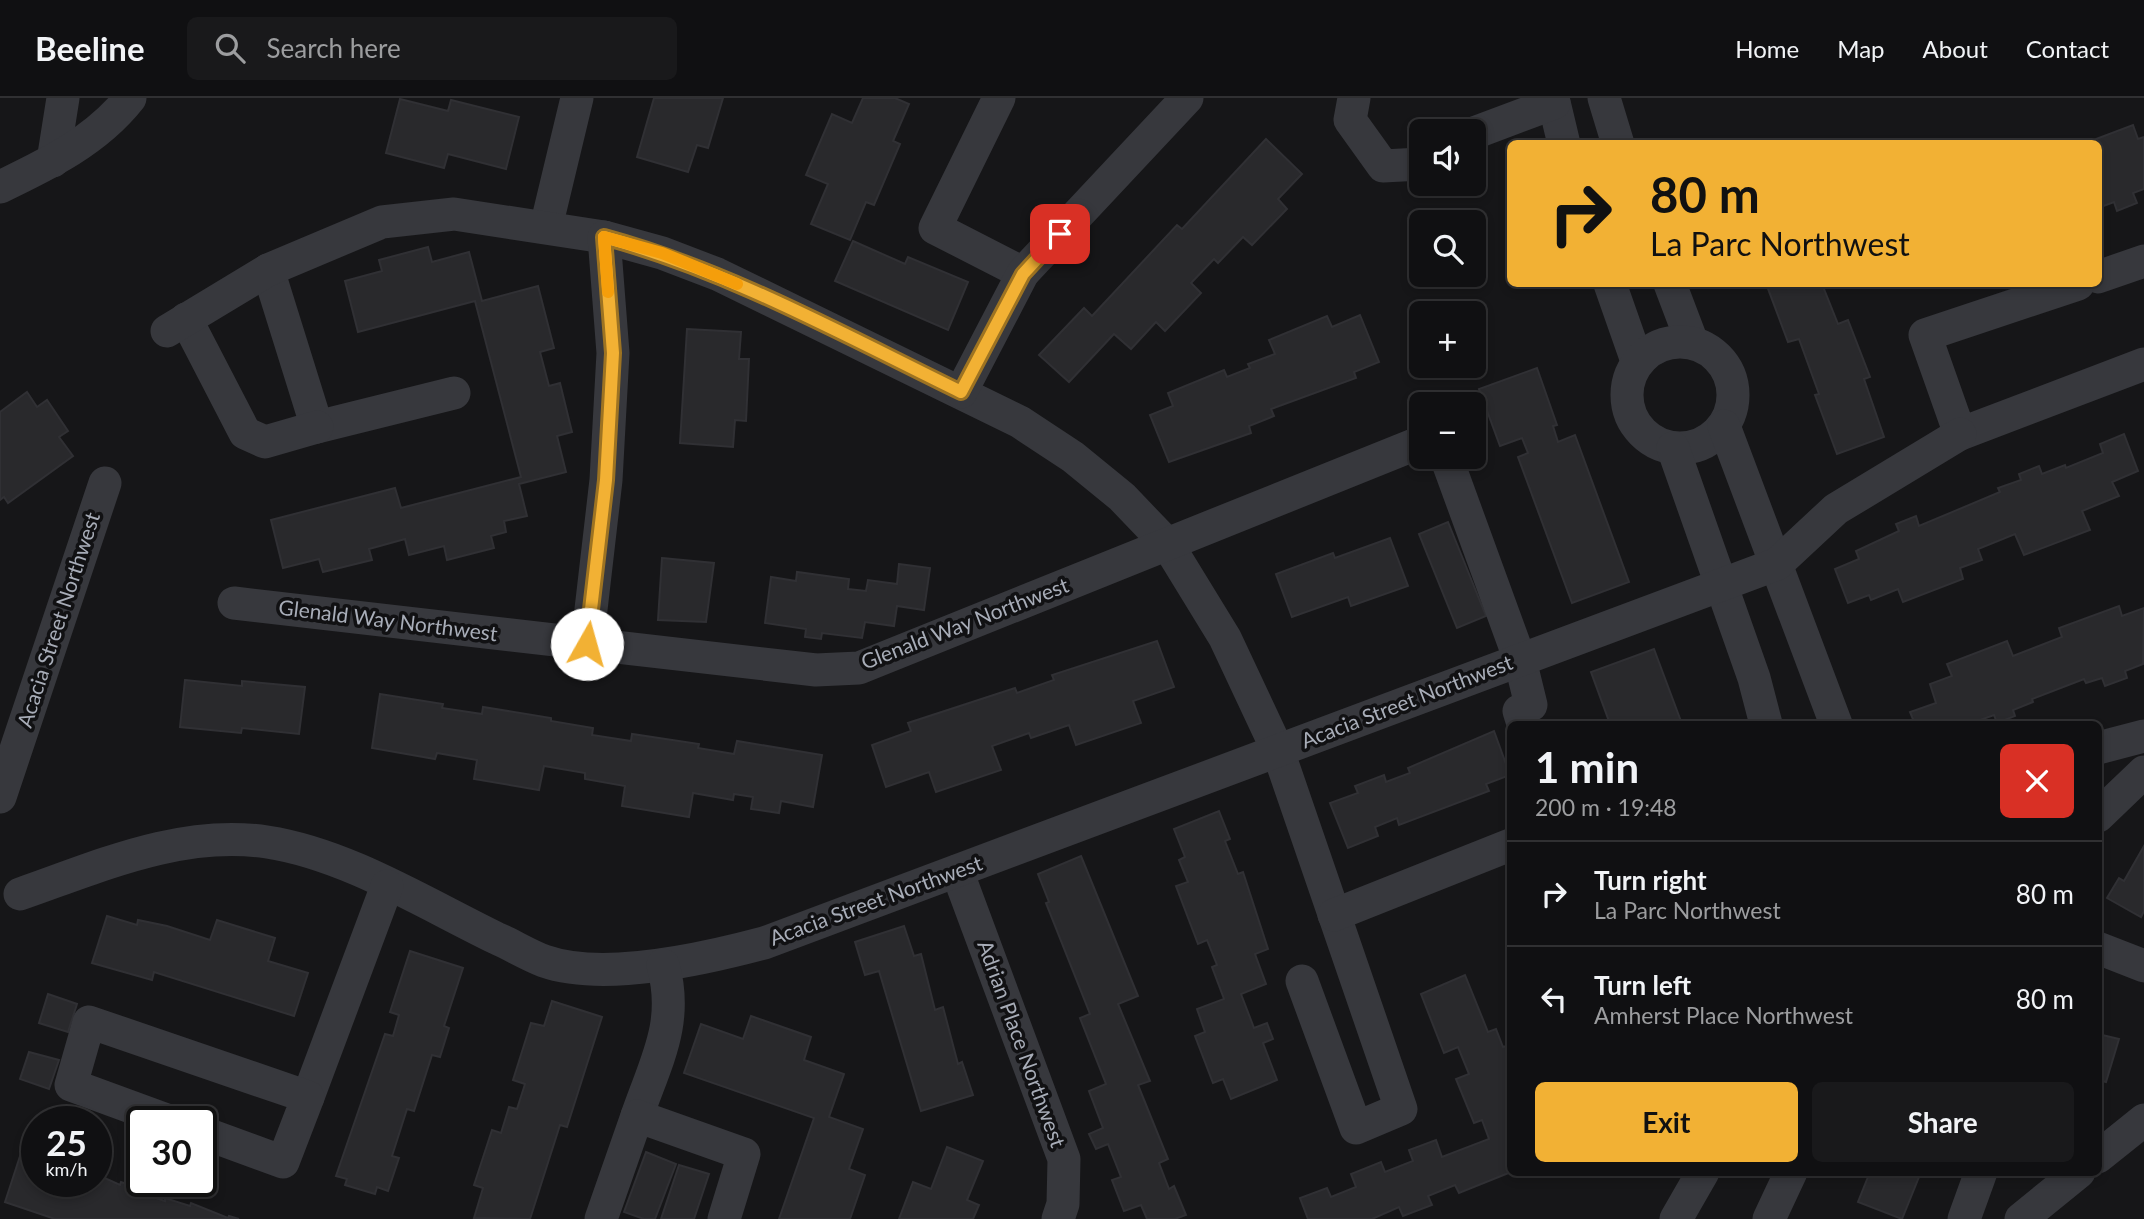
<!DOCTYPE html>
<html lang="en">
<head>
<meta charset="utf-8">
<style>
  :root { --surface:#101012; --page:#19191b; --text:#f1f3f6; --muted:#9c9d9f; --line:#303032; --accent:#f2b134 }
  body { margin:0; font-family:Lato,sans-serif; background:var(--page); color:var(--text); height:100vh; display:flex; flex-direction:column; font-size:26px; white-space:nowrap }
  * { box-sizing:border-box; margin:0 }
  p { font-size:23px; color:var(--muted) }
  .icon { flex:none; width:38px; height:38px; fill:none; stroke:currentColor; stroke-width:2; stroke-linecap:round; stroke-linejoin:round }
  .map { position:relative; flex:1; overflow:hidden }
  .panel { position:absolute; left:1507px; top:623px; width:595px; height:455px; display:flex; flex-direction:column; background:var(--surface); border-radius:10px; box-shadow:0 4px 10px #0003,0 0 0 2px var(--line) }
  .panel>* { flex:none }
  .banner { position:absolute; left:1507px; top:42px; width:595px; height:147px; border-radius:10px; box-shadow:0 4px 10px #0003,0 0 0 2px var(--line); background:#f2b134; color:#111; overflow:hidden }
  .buttons { position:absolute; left:1409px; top:21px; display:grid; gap:14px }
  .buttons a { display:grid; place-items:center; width:77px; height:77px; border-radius:10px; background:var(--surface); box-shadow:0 4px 10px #0003,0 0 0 2px var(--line); font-size:35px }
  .speed { position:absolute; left:21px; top:1008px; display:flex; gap:14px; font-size:35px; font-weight:700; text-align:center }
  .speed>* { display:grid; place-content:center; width:91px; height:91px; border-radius:50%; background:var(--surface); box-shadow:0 4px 10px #0003,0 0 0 2px var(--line); line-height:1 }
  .speed small { font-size:18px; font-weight:400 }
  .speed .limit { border:4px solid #111; border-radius:10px; background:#fff; color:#111 }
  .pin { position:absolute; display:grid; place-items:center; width:60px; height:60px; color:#fff; margin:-30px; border-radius:14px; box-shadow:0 4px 10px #0006 }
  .me { position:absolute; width:77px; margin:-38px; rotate:7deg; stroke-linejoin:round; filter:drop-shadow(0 0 5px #0008) }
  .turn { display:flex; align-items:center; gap:24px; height:147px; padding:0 28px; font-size:32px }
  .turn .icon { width:91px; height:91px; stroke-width:2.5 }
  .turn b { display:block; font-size:49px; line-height:60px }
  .round { display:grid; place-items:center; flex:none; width:74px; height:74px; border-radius:10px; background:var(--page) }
  .overview { display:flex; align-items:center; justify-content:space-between; height:119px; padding:0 28px }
  h1 { font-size:42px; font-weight:700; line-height:52px }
  .button { display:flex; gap:14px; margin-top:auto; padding:14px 28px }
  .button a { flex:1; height:80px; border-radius:10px; background:var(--accent); color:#111; font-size:28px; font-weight:700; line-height:80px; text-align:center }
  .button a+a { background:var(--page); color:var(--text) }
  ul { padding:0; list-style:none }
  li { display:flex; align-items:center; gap:21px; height:105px; padding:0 28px; border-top:2px solid var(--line) }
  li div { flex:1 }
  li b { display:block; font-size:26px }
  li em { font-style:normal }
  header { display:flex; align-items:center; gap:42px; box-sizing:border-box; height:98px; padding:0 35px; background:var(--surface); border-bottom:2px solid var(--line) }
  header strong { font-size:33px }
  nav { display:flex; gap:38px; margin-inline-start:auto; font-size:24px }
  .search { width:490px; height:63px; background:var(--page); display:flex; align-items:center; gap:18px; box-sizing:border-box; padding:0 24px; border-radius:10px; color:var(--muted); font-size:26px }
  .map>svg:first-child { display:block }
  .building { fill:#29292c; stroke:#303034; stroke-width:2 }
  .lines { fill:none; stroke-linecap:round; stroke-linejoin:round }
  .minor { stroke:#37383d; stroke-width:33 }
  .route-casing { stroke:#9d7322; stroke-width:18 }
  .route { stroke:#f2b134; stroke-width:12 }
  .slow { stroke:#f59e0b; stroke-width:12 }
  .labels { text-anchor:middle; stroke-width:7; stroke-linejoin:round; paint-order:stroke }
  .street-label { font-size:21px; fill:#a8adb8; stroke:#111113 }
</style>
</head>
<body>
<header>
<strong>Beeline</strong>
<div class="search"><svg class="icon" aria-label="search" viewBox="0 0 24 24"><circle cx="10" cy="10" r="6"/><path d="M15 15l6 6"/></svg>Search here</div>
<nav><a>Home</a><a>Map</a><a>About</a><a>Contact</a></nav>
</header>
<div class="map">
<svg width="2144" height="1121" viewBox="0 0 2144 1121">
  <rect width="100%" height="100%" fill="#161618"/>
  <g class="building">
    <polygon points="654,0 723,0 708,50 697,47 688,74 637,59"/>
    <polygon points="863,0 895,0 909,6 893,43 900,46 874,107 866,104 850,142 811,126 828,86 806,77 832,16 852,25"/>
    <polygon points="400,1 448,13 451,2 519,19 506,71 448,56 444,70 386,55"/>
    <polygon points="2133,27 2138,41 2144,39 2144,91 2133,95 2137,105 2117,113 2114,104 2098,110 2098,46 2083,46"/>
    <polygon points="1266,41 1302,76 1278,101 1287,111 1252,147 1243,139 1218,165 1214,161 1191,185 1201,195 1165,233 1156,224 1131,251 1114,236 1069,284 1039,257 1084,210 1092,218 1177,127 1182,131"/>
    <polygon points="853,143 905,166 908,159 968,184 948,232 835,183"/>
    <polygon points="428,149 432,164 469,154 482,203 538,188 554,250 540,254 549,288 560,285 572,334 557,338 566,374 519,386 527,418 504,423 506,434 491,438 494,450 447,462 444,448 409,457 405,441 369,451 372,462 323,474 319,461 283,470 271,422 395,390 401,410 521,379 475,203 358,234 345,183 382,173 379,162"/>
    <polygon points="1773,186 1822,186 1838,226 1848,222 1870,279 1864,281 1884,339 1837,356 1815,297 1819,296 1799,241 1788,244 1767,188"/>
    <polygon points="1360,217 1379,264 1354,274 1356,280 1271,311 1274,318 1249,328 1251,335 1169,364 1150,317 1173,308 1168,295 1224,272 1227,279 1250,270 1248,266 1275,256 1269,242 1327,218 1332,229"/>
    <polygon points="687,231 741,234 739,261 749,261 746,323 735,322 733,349 680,345"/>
    <polygon points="1537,270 1557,327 1553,328 1558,344 1575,337 1629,484 1572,505 1518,359 1528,355 1522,340 1500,348 1479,291"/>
    <polygon points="27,294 37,309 47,302 68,333 59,339 73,358 8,405 4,399 0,402 0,314"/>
    <polygon points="2124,336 2138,373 2112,384 2119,398 2082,413 2090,432 2024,457 2015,436 1978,451 1982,462 1960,470 1963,481 1903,504 1898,491 1871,502 1869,497 1848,505 1835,471 1859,461 1856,453 1899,433 1896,426 1916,418 1919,428 2000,394 1998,390 2021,382 2019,376 2039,368 2042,376 2065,367 2066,370 2103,355 2100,346"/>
    <polygon points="1448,424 1486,518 1457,530 1419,436"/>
    <polygon points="1390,440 1408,488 1351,508 1348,499 1292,519 1276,476 1333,455 1335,460"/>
    <polygon points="662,460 714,465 706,524 658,522"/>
    <polygon points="899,466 930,470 924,512 897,508 894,528 865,524 862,540 822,535 821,541 805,539 806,531 765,525 771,479 796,483 797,474 849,481 848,491 866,493 868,482 897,486"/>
    <polygon points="2119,508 2122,518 2144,510 2143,566 2125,573 2127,580 2105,588 2102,580 2086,585 2084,581 2032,601 2033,604 2013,612 2015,618 1997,625 1994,617 1969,626 1915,626 1910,614 1936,605 1930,586 1952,578 1947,566 2007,543 2013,558 2062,539 2059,530"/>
    <polygon points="1157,543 1174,589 1133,603 1141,625 1076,647 1069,627 1031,640 1029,635 992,648 1001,672 936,694 929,674 886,689 872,647 911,633 908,625 1015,590 1017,595 1054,582 1052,577"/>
    <polygon points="1654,551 1682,626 1610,626 1591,574"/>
    <polygon points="185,582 242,588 242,583 305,589 299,636 242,630 241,635 180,629"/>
    <polygon points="380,596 443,606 442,610 482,616 483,609 551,620 551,623 593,630 592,637 631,643 632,636 699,646 698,650 734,656 737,643 822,657 813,709 781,703 779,715 751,711 753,699 734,696 733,702 693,695 689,719 622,708 625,688 585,681 585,675 544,668 539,692 474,681 477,662 437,655 435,661 372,650"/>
    <polygon points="1494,633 1510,677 1486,686 1489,693 1399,727 1397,720 1375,729 1378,738 1348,750 1330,705 1358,695 1355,688 1384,677 1386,684 1410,675 1408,670"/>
    <polygon points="1219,713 1230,741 1225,743 1238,776 1243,774 1268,851 1255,856 1266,886 1241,896 1254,930 1267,925 1273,941 1263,945 1277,982 1231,1001 1223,981 1213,985 1195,938 1205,934 1197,911 1224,901 1212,869 1217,867 1207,842 1198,846 1176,788 1188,784 1179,762 1185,759 1174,731"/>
    <polygon points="2144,748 2144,813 2141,819 2107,800 2119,780 2124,783"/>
    <polygon points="1081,758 1138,898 1118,906 1150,983 1138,987 1168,1061 1159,1065 1169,1091 1174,1088 1186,1117 1175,1121 1147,1121 1141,1107 1124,1113 1112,1082 1121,1079 1108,1046 1096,1051 1089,1036 1103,1030 1089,993 1106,986 1080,920 1090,916 1046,805 1049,804 1038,776"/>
    <polygon points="107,818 137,827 138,822 167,828 210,842 217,822 275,840 268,863 308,875 294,918 154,874 152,882 92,865"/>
    <polygon points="904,828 914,858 921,856 935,912 943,909 958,966 962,964 973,997 921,1013 879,873 865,877 855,844"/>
    <polygon points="410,853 463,870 444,928 449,930 440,959 432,957 414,1013 407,1011 392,1058 399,1060 388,1093 377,1089 375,1096 345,1087 347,1081 336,1078 385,936 393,938 399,917 390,914"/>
    <polygon points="1465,877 1488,934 1496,931 1503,949 1510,947 1511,1074 1459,1095 1455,1087 1428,1098 1432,1107 1403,1118 1399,1109 1372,1121 1308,1121 1300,1100 1327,1090 1331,1099 1356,1089 1351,1076 1381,1064 1385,1074 1413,1063 1409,1052 1436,1042 1442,1059 1489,1041 1482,1022 1474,1025 1456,981 1469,976 1458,949 1444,955 1421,896"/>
    <polygon points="48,896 77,906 68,934 39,925"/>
    <polygon points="552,903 602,919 567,1029 560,1027 530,1121 474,1120 483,1090 474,1087 492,1032 501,1035 509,1009 517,1011 525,986 513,982 531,925 544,928"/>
    <polygon points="751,918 811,939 804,962 844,976 829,1019 863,1031 849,1071 865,1077 850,1121 779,1121 814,1020 684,975 701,926 743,941"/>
    <polygon points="2098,936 2119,941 2106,984 2098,982"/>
    <polygon points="29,954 59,962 49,991 20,981"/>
    <polygon points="23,1049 37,1053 37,1083 96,1083 96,1076 120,1087 121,1084 142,1091 141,1095 165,1103 165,1100 190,1108 191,1105 228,1120 229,1118 239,1121 55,1121 5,1104"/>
    <polygon points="947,1049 983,1063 967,1102 979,1107 973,1121 899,1121 913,1084 931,1091"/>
    <polygon points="646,1054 676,1066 655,1121 644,1121 624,1114"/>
    <polygon points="679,1067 709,1076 694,1121 661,1121"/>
    <polygon points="1870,1074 1921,1074 1902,1121 1858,1104"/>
  </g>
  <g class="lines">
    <g class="minor">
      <polyline points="999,0 935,130 1023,175"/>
      <polyline points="1354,0 1350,22 1383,68 1421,66"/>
      <polyline points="1553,0 1564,46"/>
      <polyline points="1604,0 1618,46"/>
      <polyline points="1474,35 1554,5"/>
      <polyline points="53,63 63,0"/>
      <path d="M0 89C48 66 96 43 130 0"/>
      <polyline points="546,129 577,0"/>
      <polyline points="268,172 317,329 454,295"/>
      <polyline points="2098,179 2144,163"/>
      <polyline points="1610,186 1637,263"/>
      <polyline points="1670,186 1692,244"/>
      <polyline points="2078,186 1925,237 1960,336 2144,266"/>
      <polyline points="186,221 245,335 265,344 317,329"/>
      <polyline points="167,233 268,172 382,124 454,116 604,139 662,155 717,176 1020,324 1073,359 1122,399 1168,447 1225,540 1278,653 1401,1011 1356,1030 1302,883"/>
      <circle cx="1680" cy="297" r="53"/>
      <polyline points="961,294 1023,175 1187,0"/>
      <polyline points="1724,328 1836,626"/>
      <polyline points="1673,350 1754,580 1766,626"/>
      <polyline points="1446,359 1520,562 1531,607 1519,613 1523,626"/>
      <polyline points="234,505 816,572 859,570 1421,344"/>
      <polyline points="587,546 606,382 613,255 604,139"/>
      <polyline points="2098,650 2144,638"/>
      <polyline points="0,699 105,385"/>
      <polyline points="2098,718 2144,674"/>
      <polyline points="957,773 1064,1061 1063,1106 1058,1121"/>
      <path d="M20 796C98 769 181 731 267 744 346 756 424 805 496 840 512 847 528 857 544 863 604 884 704 861 764 845L1777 466 1836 411 1960 336"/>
      <polyline points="1334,817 1510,747"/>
      <polyline points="2098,850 2144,868"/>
      <polyline points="308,999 387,788"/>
      <path d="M637 1018C656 963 679 925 663 867"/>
      <polyline points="172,1024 71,987 89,924 308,999 283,1064 201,1034"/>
      <polyline points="2098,1059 2144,1022"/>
      <polyline points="601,1121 637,1018 744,1056 724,1121"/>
      <polyline points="1676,1121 1703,1074"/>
      <polyline points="1769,1121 1791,1074"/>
      <polyline points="1964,1121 1981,1074"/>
      <polyline points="2021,1121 2079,1074"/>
    </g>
  </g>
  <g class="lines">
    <g class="route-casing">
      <path id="route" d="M587 546 606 382 613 255 604 139C729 173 844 237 961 294L1023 176 1060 136"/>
    </g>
    <use href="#route" class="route"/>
    <polyline class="slow" points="608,194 604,139 662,155 737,186"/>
  </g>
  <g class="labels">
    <g class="street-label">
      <text transform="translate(59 522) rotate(-72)" y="7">Acacia Street Northwest</text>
      <text transform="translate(388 523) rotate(7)" y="7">Glenald Way Northwest</text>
      <text transform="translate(965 526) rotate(-21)" y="7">Glenald Way Northwest</text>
      <text transform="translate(1407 604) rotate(-21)" y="7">Acacia Street Northwest</text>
      <text transform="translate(876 803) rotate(-20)" y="7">Acacia Street Northwest</text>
      <text transform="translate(1021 946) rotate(70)" y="7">Adrian Place Northwest</text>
    </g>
  </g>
</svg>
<div class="buttons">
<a><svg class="icon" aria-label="sound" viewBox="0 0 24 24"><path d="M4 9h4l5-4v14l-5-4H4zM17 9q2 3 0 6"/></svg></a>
<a><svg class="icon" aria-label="search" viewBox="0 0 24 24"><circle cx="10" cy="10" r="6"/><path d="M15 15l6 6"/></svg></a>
<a>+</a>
<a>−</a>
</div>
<div class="speed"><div>25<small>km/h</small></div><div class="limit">30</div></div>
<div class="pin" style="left:1060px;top:136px;background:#d93025"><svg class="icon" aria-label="arrive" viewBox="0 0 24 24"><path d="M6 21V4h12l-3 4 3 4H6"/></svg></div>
<svg class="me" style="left:587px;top:546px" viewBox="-20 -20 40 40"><circle r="19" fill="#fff"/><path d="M0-13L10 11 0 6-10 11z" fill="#f2b134"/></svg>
<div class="banner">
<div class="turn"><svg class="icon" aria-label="right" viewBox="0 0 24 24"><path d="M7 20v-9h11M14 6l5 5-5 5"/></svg><div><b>80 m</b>La Parc Northwest</div></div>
</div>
<section class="panel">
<div class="overview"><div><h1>1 min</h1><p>200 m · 19:48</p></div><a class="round" style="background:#d93025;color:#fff"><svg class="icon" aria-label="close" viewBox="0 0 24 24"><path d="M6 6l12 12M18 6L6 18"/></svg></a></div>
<ul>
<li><svg class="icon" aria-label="right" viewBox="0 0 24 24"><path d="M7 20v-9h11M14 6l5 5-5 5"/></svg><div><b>Turn right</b><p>La Parc Northwest</p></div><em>80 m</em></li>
<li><svg class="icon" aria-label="left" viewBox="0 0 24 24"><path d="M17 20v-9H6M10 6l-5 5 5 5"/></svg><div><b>Turn left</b><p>Amherst Place Northwest</p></div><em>80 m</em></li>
</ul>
<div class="button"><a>Exit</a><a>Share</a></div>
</section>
</div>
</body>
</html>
